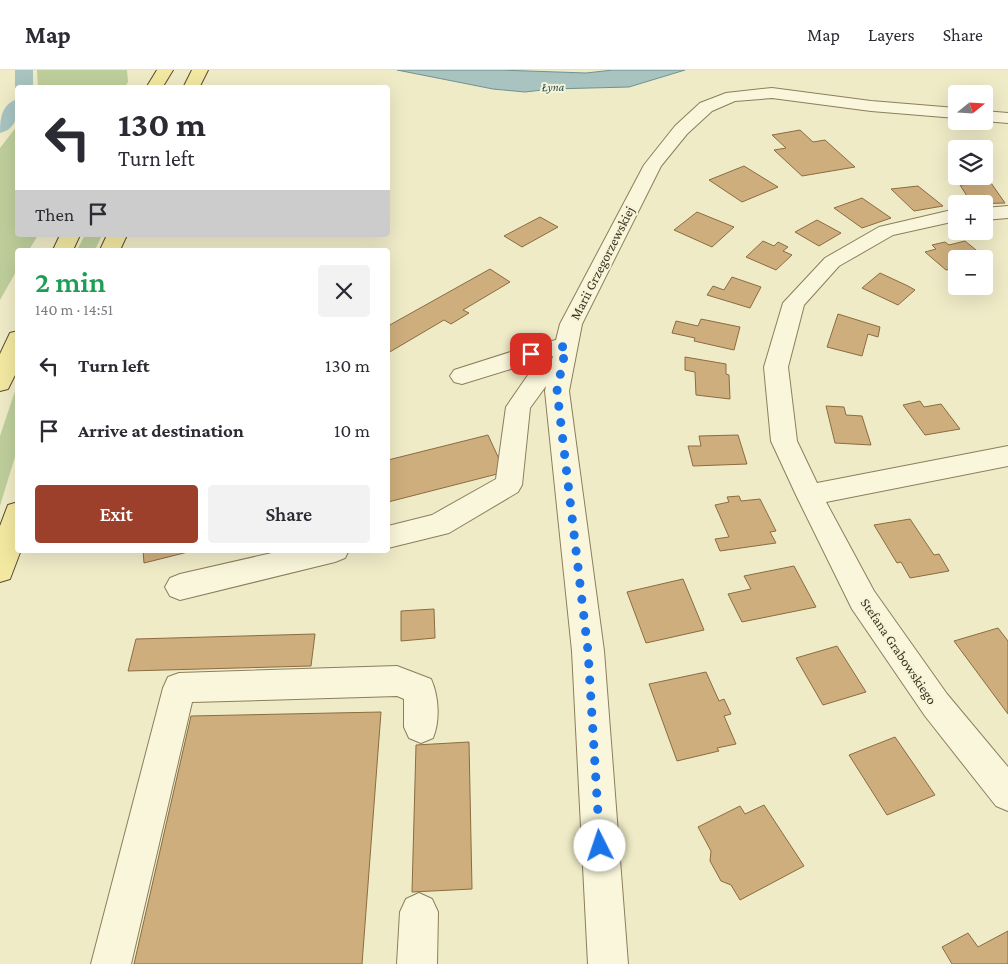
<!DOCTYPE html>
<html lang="en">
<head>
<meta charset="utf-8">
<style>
  :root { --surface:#fff; --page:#f2f2f3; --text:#2b2b33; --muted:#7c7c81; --line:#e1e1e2; --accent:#9c3f2b }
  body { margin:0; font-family:"Crimson Pro",serif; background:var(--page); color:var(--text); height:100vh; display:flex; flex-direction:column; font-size:19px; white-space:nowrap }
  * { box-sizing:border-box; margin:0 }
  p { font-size:16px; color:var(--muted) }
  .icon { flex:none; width:28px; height:28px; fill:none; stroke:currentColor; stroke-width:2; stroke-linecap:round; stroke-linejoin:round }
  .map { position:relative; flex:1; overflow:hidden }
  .drawer { position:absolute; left:15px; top:178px; width:375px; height:305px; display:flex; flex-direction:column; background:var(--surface); border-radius:5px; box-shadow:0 5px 20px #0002 }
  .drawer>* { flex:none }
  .top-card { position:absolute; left:15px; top:15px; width:375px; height:152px; border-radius:5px; box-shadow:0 5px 20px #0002; background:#fff; color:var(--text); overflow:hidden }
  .needle { width:32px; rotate:72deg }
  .buttons { position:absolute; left:948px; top:15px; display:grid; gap:10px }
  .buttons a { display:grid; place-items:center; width:45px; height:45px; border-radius:5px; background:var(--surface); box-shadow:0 5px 20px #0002; font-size:25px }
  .pin { position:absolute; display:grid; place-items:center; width:42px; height:42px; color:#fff; margin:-21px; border-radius:10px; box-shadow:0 2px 8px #0006 }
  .me { position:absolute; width:55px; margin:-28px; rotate:356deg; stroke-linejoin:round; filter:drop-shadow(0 0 4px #0008) }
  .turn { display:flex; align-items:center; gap:18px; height:105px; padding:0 20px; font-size:22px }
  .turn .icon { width:65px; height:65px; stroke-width:2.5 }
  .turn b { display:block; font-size:35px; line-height:42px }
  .then { display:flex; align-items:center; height:48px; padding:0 20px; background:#0003; gap:10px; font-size:19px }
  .round { display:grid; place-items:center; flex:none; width:52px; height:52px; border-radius:5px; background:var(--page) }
  .headline { display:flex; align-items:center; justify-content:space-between; height:85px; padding:0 20px }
  h1 { font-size:30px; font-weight:600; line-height:38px; color:#1e9e55 }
  .button { display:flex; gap:10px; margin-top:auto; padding:10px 20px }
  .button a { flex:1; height:58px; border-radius:5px; background:var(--accent); color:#fff; font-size:20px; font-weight:600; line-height:58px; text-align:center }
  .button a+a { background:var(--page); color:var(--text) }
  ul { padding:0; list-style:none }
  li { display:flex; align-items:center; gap:15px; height:65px; padding:0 20px }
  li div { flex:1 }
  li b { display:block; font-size:19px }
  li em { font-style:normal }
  header { display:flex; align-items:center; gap:30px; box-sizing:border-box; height:70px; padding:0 25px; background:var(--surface); border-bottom:1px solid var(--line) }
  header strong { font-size:24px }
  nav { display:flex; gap:28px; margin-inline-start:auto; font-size:18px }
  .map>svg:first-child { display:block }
  .green { fill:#bece9b }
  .water { fill:#a8c3c0; stroke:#6f9290 }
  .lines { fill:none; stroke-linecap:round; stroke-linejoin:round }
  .canal { fill:#a8c3c0; fill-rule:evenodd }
  .building { fill:#ceae7d; stroke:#8b6c41 }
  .minor-casing { stroke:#8c7e5c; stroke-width:2 }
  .major-casing { stroke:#5a4b30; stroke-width:2 }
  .minor { fill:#f9f6db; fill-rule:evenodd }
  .major { fill:#f2e8a0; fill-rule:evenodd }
  .route { stroke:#1a73e8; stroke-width:9; stroke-dasharray:0 16.2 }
  .labels { text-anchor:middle; stroke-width:4; stroke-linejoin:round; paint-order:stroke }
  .far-water-label { font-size:12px; font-style:italic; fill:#2f565c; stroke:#f6f3d7 }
  .street-label { font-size:14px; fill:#3c3320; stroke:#f6f3d7 }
</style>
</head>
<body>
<header>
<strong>Map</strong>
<nav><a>Map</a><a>Layers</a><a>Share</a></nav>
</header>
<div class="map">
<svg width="1008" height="894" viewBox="0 0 1008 894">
  <rect width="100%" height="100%" fill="#efebc7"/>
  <g class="green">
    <polygon points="37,0 127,0 128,12 125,17 38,17"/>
    <polygon points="17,56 18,165 38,165 29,180 18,180 17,200 0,230 0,78"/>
    <polygon points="85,165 102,165 95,180 77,180"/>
    <polygon points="17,315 17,380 0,436 0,366"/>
  </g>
  <polygon class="water" points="397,0 499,0 586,3 613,0 685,0 629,17 551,19 525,22 493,19"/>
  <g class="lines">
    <g class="canal">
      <polygon points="15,0 33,0 33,18 18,18 18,22 15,18"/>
      <path d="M18 29C18 44 17 59 0 63 0 49 1 34 18 29Z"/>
    </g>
  </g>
  <g class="building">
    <polygon points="800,60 813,72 825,70 855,97 802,106 774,80 786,78 772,65"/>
    <polygon points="744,96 778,117 742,132 709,110"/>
    <polygon points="991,113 1005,133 972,134 960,115"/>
    <polygon points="918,116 943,136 914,141 891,119"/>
    <polygon points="862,128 891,148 862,158 834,138"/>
    <polygon points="697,142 734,157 712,177 674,160"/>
    <polygon points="540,147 558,157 522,177 504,166"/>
    <polygon points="817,150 841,163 819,176 795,162"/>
    <polygon points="763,171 774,176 778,172 788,177 783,181 792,185 776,200 746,187"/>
    <polygon points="965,171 987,189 956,189 956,198 946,200 925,182 936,179 932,175 945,172 949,175"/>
    <polygon points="490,199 510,212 463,240 469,243 451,254 444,250 388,283 388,256"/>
    <polygon points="880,203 908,216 915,220 898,235 862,218"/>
    <polygon points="732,207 761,217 750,238 707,225 713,216 724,220"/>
    <polygon points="838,244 880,257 878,267 868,264 862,286 827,277"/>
    <polygon points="701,249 740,257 734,280 694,271 695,268 672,263 676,251 698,256"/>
    <polygon points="685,287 726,294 726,304 729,305 730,329 696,325 695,302 685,300"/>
    <polygon points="920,331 924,337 941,334 960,359 925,365 903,335"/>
    <polygon points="826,336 844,337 846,345 862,346 871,375 835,373"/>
    <polygon points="488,365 505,402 388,432 388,390"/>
    <polygon points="738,365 747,394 693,396 688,376 701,376 699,366"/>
    <polygon points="739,426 741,431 760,429 776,461 770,462 776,473 720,481 715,469 729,467 715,435 729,432 727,427"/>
    <polygon points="910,449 934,485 939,484 949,501 910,508 901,492 897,493 874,455"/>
    <polygon points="143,480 196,480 144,493"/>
    <polygon points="794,496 816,537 742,552 728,524 751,519 744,506"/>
    <polygon points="683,509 704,560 646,573 627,522"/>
    <polygon points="434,539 435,568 401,571 401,541"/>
    <polygon points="998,558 1008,571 1008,644 954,571"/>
    <polygon points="315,564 311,596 128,601 136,569"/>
    <polygon points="837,576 866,622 823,635 796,588"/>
    <polygon points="706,602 719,631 724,629 731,644 724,646 736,674 717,678 719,681 677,691 649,614"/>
    <polygon points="381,642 362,894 134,894 191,646"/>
    <polygon points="895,667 935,725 887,745 849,685"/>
    <polygon points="469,672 472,819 412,822 416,675"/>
    <polygon points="764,735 804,796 740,830 731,815 721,811 710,791 711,781 698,757 740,736 745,744"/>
    <polygon points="1008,861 1008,894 952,894 942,877 968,863 978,877"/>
  </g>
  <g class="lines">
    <g class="minor-casing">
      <g id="minor">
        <polygon points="772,18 871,31 956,38 956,48 871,41 772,28 735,31 712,41 687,64 661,96 582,254 569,321 604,581 628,894 588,894 572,581 545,321 546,316 530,338 522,415 518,422 449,463 388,478 388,456 432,445 496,409 506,337 528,305 551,293 553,286 462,314 454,312 450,306 454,300 523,278 556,270 560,254 644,95 675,56 700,33 726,23"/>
        <polygon points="984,41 1008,43 1008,53 984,51"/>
        <polygon points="1008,136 1008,148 984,150 984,138"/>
        <polygon points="956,139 956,151 893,165 839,196 804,235 788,297 797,371 817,413 1008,376 1008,396 826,432 874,521 947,624 1008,697 1008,741 996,736 925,646 852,539 796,425 771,371 764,297 783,233 825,188 879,157"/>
        <polygon points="285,480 349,480 345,488 335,492 180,530 170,526 165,517 170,508 180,504"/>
        <path d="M397 596 431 609C439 627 440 651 433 668L421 673 409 668 404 657V629L397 626 192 632 131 894H91L163 618 168 607 179 603Z"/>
        <polygon points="419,823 432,829 438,842 437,894 397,894 400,842 406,829"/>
      </g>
    </g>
    <g class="major-casing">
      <g id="major">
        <polygon points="157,0 173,0 162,18 146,18"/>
        <polygon points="192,0 208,0 199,18 183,18"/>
        <polygon points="60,165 80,165 73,180 53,180"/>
        <polygon points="107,165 127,165 120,180 100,180"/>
        <polygon points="18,261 18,299 8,319 0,321 0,284 10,263"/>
        <polygon points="18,432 18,480 21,480 10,509 0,512 0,456 8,435"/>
      </g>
    </g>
    <use href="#minor" class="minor"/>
    <use href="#major" class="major"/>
  </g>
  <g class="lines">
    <polyline class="route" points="531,284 566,276 557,321 588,581 600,776"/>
  </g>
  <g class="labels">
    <g class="far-water-label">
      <text transform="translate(553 17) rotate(-1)" y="4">Łyna</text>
    </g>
    <g class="street-label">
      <text transform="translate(602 193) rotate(-63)" y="5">Marii Grzegorzewskiej</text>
      <text transform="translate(899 581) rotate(56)" y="5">Stefana Grabowskiego</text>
    </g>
  </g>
</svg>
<div class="buttons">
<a><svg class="needle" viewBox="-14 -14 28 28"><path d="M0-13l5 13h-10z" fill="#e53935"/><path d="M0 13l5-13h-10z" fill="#7c7c81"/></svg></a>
<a><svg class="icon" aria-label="layers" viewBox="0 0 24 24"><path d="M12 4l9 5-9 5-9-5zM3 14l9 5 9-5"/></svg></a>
<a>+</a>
<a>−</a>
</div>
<div class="pin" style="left:531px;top:284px;background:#d93025"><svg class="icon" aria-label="arrive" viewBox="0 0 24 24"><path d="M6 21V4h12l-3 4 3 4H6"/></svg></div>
<svg class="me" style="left:600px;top:776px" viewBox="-20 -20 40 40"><circle r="19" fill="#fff"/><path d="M0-13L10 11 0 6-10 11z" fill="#1a73e8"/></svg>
<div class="top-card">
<div class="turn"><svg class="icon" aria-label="left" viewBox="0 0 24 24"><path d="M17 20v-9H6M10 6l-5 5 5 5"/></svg><div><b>130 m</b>Turn left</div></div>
<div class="then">Then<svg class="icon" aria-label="arrive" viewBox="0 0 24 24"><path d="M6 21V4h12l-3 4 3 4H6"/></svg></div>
</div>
<section class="drawer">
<div class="headline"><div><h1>2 min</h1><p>140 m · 14:51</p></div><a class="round"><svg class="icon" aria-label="close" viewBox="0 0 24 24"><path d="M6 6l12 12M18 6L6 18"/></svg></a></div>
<ul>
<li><svg class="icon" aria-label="left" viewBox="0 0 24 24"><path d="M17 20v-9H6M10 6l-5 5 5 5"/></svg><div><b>Turn left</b></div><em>130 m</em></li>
<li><svg class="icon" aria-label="arrive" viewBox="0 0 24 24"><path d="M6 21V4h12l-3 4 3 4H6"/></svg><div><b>Arrive at destination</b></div><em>10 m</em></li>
</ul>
<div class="button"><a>Exit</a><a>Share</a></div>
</section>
</div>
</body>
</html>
